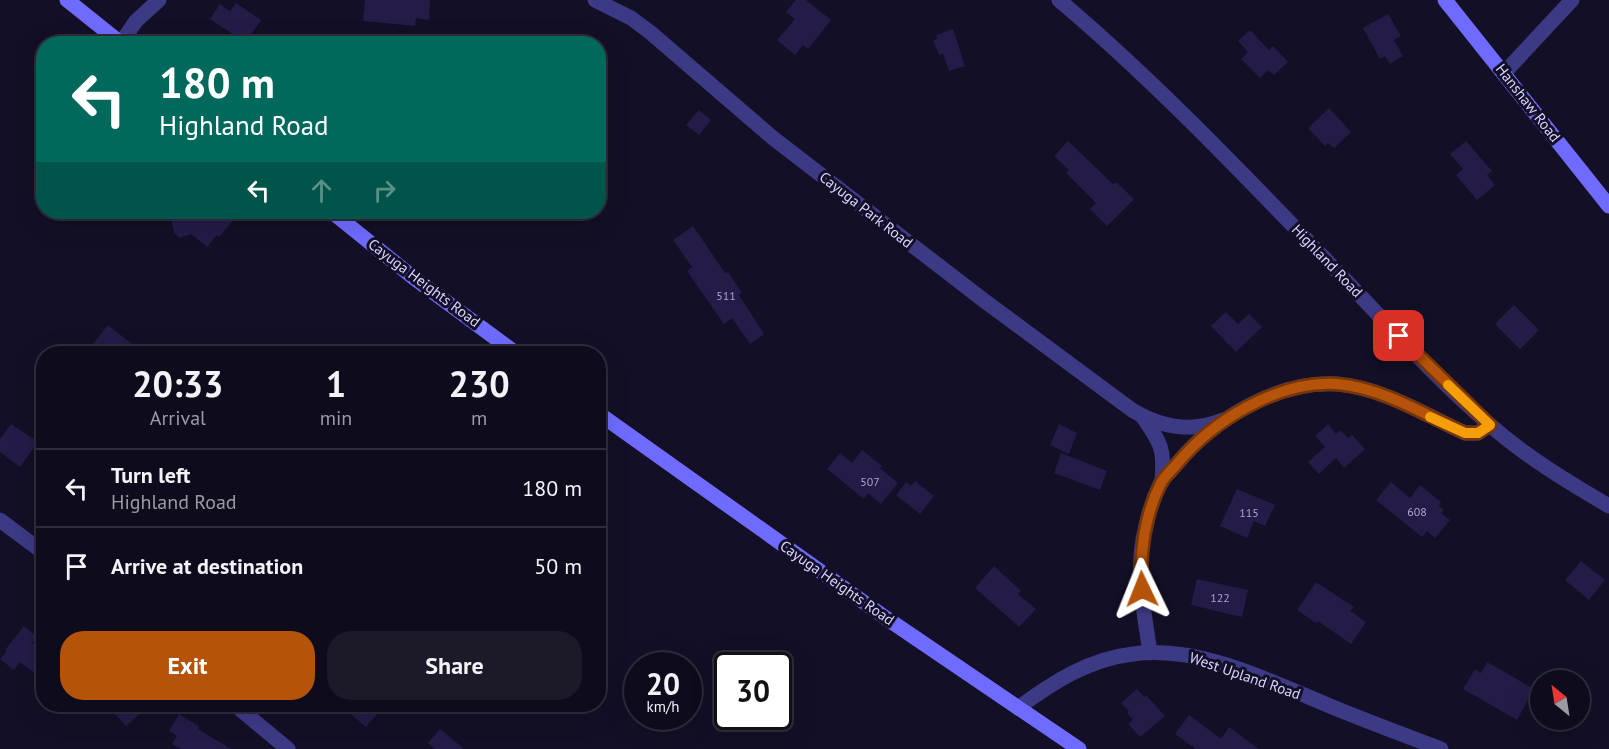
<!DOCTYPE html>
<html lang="en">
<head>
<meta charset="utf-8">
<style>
  :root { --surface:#0e0b1c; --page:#1c1929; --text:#f1f3f6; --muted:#9b9ba3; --line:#2e2b3b; --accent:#b45309 }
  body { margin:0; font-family:"PT Sans",sans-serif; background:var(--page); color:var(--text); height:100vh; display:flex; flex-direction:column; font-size:22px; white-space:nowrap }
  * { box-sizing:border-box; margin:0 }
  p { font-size:20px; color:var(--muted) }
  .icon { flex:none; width:33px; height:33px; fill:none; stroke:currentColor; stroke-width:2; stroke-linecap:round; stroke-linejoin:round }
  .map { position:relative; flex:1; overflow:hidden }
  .details { position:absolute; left:36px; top:346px; width:570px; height:366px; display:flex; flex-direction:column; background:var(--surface); border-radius:24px; box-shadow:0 6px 24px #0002,0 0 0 2px var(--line) }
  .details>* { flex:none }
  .guide { position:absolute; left:36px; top:36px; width:570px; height:183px; border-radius:24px; box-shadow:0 6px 24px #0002,0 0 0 2px var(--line); background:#00695c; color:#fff; overflow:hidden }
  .needle { width:39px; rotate:330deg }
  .buttons { position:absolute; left:1530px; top:670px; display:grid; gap:12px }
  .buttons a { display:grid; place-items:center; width:60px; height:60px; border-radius:50%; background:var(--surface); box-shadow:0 6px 24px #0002,0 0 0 2px var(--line); font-size:30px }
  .speed { position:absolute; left:624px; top:652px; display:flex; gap:12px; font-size:30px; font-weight:700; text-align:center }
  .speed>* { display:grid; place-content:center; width:78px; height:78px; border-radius:50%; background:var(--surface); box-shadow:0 6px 24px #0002,0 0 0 2px var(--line); line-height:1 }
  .speed small { font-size:15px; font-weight:400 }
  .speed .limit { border:3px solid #111; border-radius:9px; background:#fff; color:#111 }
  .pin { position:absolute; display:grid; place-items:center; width:51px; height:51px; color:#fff; margin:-26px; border-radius:12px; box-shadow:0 3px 9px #0006 }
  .me { position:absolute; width:66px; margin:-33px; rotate:358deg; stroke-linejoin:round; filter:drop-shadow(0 0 4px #0008) }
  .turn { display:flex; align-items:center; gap:21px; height:126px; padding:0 24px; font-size:27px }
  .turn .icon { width:78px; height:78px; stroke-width:2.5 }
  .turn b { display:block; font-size:42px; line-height:51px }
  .lanes { display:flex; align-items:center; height:57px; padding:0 24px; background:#0003; justify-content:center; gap:30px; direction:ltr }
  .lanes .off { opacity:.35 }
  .eta { display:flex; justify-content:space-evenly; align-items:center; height:102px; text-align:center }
  .eta b { font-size:36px; font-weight:700; line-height:42px }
  .primary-button { display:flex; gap:12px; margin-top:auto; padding:12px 24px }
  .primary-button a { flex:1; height:69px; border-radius:24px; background:var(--accent); color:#fff; font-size:24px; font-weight:700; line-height:69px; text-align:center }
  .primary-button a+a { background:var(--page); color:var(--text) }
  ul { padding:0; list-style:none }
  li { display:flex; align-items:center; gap:18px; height:78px; padding:0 24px; border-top:2px solid var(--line) }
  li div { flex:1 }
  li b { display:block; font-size:22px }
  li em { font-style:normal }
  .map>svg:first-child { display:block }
  .building { fill:#241b47 }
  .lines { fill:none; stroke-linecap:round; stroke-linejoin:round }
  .street { stroke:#3d3a85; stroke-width:15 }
  .secondary { stroke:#6f6bff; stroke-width:15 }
  .route-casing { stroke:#753606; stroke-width:15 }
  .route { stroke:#b45309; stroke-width:10 }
  .slow { stroke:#f59e0b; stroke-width:10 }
  .labels { text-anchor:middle; stroke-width:6; stroke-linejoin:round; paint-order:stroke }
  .number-label { font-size:12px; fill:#aca6d1 }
  .street-label { font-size:15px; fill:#d9d4ff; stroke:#130f26 }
</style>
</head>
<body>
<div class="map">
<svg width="1609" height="749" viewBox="0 0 1609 749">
  <rect width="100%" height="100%" fill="#130f26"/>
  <g class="building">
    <polygon points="365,0 430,0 429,20 416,18 415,26 363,21"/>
    <polygon points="796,0 806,0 831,20 808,49 803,45 795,55 777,40 795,19 786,12"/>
    <polygon points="236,3 261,20 245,44 232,37 234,35 210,19 220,4 230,11"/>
    <polygon points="1388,14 1401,36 1394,40 1403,56 1390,64 1385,56 1380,59 1363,28"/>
    <polygon points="953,29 965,66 949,71 943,54 939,55 933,40 937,39 936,35"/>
    <polygon points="1250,30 1269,50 1273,46 1288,62 1274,75 1268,70 1260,78 1241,59 1248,52 1238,41"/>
    <polygon points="1329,108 1351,132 1334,148 1328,143 1325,146 1308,128"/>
    <polygon points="699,110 711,120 699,135 686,125"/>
    <polygon points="1068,141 1113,184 1116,182 1134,199 1107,226 1090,209 1096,203 1066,173 1069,170 1054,156"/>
    <polygon points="1466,141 1492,171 1487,175 1495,185 1477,200 1456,175 1463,169 1450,154"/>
    <polygon points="170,212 240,212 219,237 217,235 207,247 191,234 180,238 174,233"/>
    <polygon points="693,226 725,273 728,272 742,293 739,295 764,334 750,344 732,318 724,324 687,271 692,267 673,240"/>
    <polygon points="1514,305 1539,330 1520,349 1495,324"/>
    <polygon points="1226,312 1238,324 1249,314 1262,327 1236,352 1211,326"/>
    <polygon points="108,325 133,345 126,354 85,354"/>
    <polygon points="11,424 38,442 20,467 0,452 0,439"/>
    <polygon points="1059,424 1077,433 1069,454 1050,445"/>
    <polygon points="1328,424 1336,434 1340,430 1348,438 1352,435 1365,449 1344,468 1336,458 1319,474 1308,462 1325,447 1315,436"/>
    <polygon points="862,450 882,466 880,468 898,483 881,504 868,493 864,499 827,469 840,453 852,463"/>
    <polygon points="1061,453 1107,471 1100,490 1054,473"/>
    <polygon points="915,481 934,496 920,514 896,495 906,482 911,486"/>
    <polygon points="1391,482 1410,498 1420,485 1441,502 1439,506 1444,510 1441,513 1450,520 1435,538 1427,531 1422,537 1376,500"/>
    <polygon points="1237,489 1275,505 1265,526 1254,521 1247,538 1220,526"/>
    <polygon points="1581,561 1605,580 1589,600 1565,580"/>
    <polygon points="994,566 1021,591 1018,594 1036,609 1019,627 975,588"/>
    <polygon points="1197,579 1248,590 1242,617 1191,605"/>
    <polygon points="1316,582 1354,607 1350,611 1366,622 1351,644 1318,621 1316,623 1297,610"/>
    <polygon points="24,626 37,637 32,643 44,651 44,658 33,672 20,662 14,670 0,659 7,651 5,650"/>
    <polygon points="1487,662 1534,689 1517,720 1463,689 1475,669 1481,673"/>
    <polygon points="1137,689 1144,697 1146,695 1165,716 1140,737 1128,724 1133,720 1127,713 1129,711 1121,703"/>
    <polygon points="107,705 150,705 126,726"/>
    <polygon points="340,705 385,705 366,727"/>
    <polygon points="179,714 199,726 198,729 231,749 181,749 172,744 177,736 169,731"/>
    <polygon points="1189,715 1221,739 1229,727 1259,749 1196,749 1175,734"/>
    <polygon points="440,729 464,749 435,749 428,743"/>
  </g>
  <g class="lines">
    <g class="street">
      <path d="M595 0 631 18 651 33 773 138 982 299 1132 410C1160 427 1192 433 1223 420"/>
      <path d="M1059 0C1156 82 1244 175 1332 266 1383 319 1433 376 1489 424 1525 456 1568 482 1609 506"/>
      <polyline points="121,43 136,21 159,0"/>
      <polyline points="1504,73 1572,0"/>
      <path d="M1142 416C1161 443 1165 449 1162 482"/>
      <polyline points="0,520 44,553"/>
      <path d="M1150 652C1144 612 1135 569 1145 530 1148 515 1154 496 1161 482 1165 476 1171 470 1176 465 1212 420 1278 380 1337 384 1383 388 1424 414 1465 433H1478L1489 425"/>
      <polyline points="235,705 288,749"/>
      <path d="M1018 708C1053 682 1089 659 1133 654 1199 645 1270 681 1330 706 1366 721 1404 735 1441 749"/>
    </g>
    <g class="secondary">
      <polyline points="67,0 122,44"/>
      <polyline points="1445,0 1609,206"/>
      <polyline points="332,212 414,278 517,354"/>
      <polyline points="598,413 886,618 1079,749"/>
    </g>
  </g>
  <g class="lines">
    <g class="route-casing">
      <path id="route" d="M1142 589C1139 554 1145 514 1161 483 1165 476 1171 471 1176 465 1212 421 1278 380 1337 384 1383 388 1423 414 1465 433H1478L1490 425 1399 336"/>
    </g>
    <use href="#route" class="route"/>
    <polyline class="slow" points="1430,417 1465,433 1478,433 1490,425 1448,385"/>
  </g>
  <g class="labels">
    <g class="number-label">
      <text x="726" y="300">511</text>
      <text x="870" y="486">507</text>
      <text x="1417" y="516">608</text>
      <text x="1249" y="517">115</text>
      <text x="1220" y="602">122</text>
    </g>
    <g class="street-label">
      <text transform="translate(1528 103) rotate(52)" y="5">Hanshaw Road</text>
      <text transform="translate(866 210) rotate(38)" y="5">Cayuga Park Road</text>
      <text transform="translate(1327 261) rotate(46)" y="5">Highland Road</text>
      <text transform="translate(424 283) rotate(37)" y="5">Cayuga Heights Road</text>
      <text transform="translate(837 583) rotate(35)" y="5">Cayuga Heights Road</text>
      <text transform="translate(1245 676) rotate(19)" y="5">West Upland Road</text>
    </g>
  </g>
</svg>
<div class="buttons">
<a><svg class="needle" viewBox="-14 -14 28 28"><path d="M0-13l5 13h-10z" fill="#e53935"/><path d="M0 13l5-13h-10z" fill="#9b9ba3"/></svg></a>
</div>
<div class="speed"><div>20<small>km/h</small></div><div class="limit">30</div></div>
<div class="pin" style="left:1399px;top:336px;background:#d93025"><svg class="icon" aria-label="arrive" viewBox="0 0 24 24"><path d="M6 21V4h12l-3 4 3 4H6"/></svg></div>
<svg class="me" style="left:1142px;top:589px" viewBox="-20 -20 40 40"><path d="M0-17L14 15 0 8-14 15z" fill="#b45309" stroke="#fff" stroke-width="4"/></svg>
<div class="guide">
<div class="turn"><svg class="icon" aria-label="left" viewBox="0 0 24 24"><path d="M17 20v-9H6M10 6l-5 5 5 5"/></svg><div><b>180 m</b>Highland Road</div></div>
<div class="lanes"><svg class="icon" aria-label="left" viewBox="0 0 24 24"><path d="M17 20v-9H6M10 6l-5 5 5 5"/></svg><svg class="icon off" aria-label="ahead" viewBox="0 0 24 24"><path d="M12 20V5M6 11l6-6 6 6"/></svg><svg class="icon off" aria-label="right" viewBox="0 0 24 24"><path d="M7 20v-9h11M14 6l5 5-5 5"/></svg></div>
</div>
<section class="details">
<div class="eta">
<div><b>20:33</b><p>Arrival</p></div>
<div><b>1</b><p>min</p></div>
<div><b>230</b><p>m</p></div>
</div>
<ul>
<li><svg class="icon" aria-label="left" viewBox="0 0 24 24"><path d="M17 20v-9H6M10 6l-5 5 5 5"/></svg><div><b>Turn left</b><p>Highland Road</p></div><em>180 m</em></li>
<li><svg class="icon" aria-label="arrive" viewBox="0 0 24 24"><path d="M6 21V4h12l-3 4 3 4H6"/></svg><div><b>Arrive at destination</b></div><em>50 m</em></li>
</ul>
<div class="primary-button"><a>Exit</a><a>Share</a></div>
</section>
</div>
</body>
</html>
